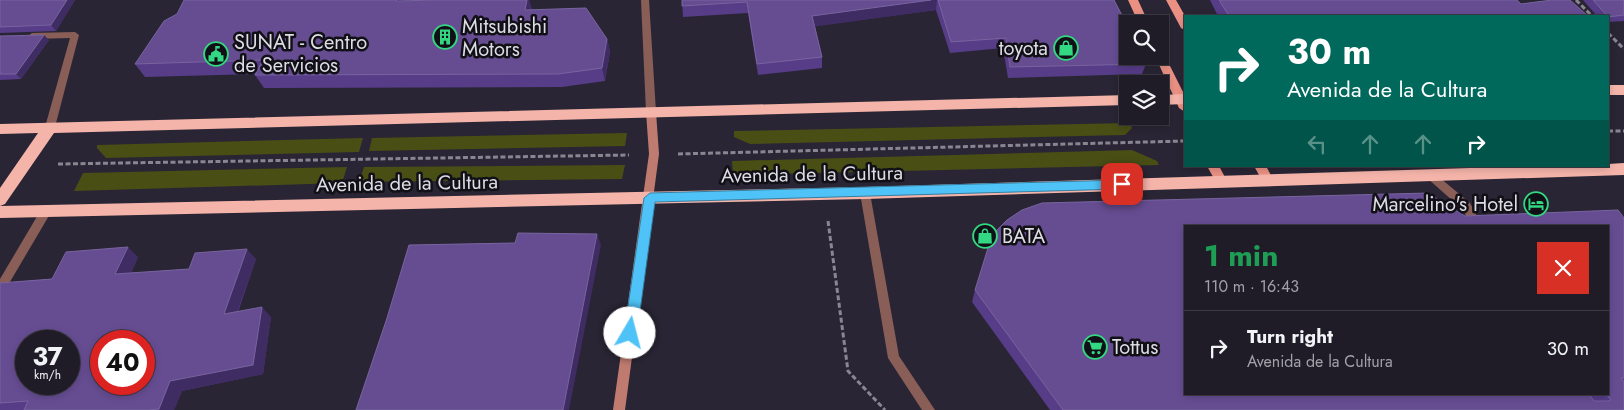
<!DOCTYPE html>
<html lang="en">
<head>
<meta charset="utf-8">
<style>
  :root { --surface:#1f1c27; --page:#2c2933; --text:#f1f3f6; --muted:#a1a1a7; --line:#3c3a44 }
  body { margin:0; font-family:Jost,sans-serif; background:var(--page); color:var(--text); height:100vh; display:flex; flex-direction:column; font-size:19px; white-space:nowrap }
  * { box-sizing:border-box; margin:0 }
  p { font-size:16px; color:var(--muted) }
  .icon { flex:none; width:28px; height:28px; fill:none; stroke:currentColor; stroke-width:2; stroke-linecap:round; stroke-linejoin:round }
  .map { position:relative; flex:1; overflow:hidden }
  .panel { position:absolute; left:1184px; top:225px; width:425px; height:170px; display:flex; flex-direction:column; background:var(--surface); border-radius:0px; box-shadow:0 2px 8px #0003,0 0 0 1px var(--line) }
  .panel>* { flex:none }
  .banner { position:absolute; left:1184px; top:15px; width:425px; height:152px; border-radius:0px; box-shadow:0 2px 8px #0003,0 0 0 1px var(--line); background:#00695c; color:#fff; overflow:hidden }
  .buttons { position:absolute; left:1119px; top:15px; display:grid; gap:10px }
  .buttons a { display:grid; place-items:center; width:50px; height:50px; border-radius:0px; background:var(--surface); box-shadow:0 2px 8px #0003,0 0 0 1px var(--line); font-size:25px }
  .speed { position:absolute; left:15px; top:330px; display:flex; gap:10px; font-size:25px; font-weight:700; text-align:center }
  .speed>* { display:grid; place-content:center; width:65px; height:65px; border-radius:50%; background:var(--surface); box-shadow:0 2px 8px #0003,0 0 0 1px var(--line); line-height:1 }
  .speed small { font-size:12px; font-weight:400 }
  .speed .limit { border:8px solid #d22; background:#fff; color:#111 }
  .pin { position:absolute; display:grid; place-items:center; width:42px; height:42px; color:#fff; margin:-21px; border-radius:10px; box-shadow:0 2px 8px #0006 }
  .me { position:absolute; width:55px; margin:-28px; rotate:8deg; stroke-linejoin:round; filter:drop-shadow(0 0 4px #0008) }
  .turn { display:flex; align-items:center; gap:18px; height:105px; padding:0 20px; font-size:22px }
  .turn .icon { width:65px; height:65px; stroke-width:2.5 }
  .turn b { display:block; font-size:35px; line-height:42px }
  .lanes { display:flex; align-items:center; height:48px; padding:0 20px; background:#0003; justify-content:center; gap:25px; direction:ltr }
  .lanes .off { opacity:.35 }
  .round { display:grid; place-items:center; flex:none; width:52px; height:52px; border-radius:0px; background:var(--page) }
  .overview { display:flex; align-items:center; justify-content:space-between; height:85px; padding:0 20px }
  h1 { font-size:30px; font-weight:700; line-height:38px; color:#1e9e55 }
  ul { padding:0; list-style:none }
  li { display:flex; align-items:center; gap:15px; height:75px; padding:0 20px; border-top:1px solid var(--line) }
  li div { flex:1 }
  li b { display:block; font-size:19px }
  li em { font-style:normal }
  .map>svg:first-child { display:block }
  .green { fill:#494e15 }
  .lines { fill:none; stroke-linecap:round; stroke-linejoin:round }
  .path { stroke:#898692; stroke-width:3; stroke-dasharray:5 2.5; stroke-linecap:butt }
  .lane { fill:#895e57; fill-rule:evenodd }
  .street { fill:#895e57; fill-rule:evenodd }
  .secondary { fill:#c07b70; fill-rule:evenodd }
  .primary { fill:#ea9184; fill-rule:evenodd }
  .highway { fill:#f5b4aa; fill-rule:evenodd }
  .wall { fill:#573c88; fill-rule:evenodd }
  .shaded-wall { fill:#3f2c62 }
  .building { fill:#664d92; stroke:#78649f; fill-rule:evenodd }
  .route { fill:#4fc3f7; stroke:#337fa1 }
  .labels { text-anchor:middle; stroke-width:5; stroke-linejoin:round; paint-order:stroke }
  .poi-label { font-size:20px; fill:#dedce5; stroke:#111016; text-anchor:start }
  .street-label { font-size:20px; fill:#dedce5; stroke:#111016 }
</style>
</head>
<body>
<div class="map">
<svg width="1624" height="410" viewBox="0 0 1624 410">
  <rect width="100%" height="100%" fill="#292534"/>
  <g class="green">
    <polygon points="1130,123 1132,128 1125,135 750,144 734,137 734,131"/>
    <polygon points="627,133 625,146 369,151 372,138"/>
    <polygon points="363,138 359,152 106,158 97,148 97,145"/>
    <polygon points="1132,150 1157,161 1159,165 733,175 732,161"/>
    <polygon points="625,165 622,179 359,182 364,167"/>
    <polygon points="347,167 342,183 74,191 83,173"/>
  </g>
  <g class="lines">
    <g class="path">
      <polyline points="1576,0 1592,16"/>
      <polyline points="1608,33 1624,49"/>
      <polyline points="1608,131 1624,131"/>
      <polyline points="678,154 1185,141"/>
      <polyline points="58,164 629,155"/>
      <polyline points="828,221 848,371 885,410"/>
    </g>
    <g class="lane">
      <polygon points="75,32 79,35 55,127 50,130 45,127 70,38 32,39 28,36 32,33"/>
      <polygon points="1430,171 1433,172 1470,203 1482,226 1472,226 1462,209 1427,178 1425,175 1427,172"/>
    </g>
    <g class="street">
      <polygon points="641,0 649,0 656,112 651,115 646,112"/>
      <polygon points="865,189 868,190 870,193 899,356 935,410 922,410 888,358 860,193 862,190"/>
      <polygon points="46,207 50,208 51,211 50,214 4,292 0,294 0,279 42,208"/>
    </g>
    <polygon class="secondary" points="651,109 656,112 659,154 625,410 613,410 649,154 646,112"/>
    <g class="primary">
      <polygon points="1128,0 1138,0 1149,24 1139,24"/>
      <polygon points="1166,0 1176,0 1185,16 1185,30 1181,28"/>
      <polygon points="1160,52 1165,56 1185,96 1185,112 1179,108 1155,56 1160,56"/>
      <polygon points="1207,166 1219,166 1227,181 1225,184 1217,184"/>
      <polygon points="1254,166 1266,166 1273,179 1271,182 1263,182"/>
    </g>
    <g class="highway">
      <rect x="1608" y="85" width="16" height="10"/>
      <polygon points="1185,94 1185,104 1160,105 1160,95"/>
      <polygon points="1128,95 1128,105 54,133 5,204 0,206 0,188 38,133 0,134 0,124"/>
      <polygon points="1624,163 1624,175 865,199 0,218 0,206 865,187 1535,166 1608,166 1608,164"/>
    </g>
  </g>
  <g class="wall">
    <polygon points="0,0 75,0 56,31 0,33"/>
    <polygon points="434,0 529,0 532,10 607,39 610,52 605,81 562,87 264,88 255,75 256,74 145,77 135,64 407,1"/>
    <polygon points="682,0 1114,0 1146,64 1142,74 1008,78 1003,48 950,53 936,10 815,26 822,57 822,68 758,75 748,13 683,17"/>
    <polygon points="1210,0 1517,0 1521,4 1588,16 1218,16"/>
    <polygon points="1583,0 1624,0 1624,21 1608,22 1608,16 1597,16"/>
    <polygon points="0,36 49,40 21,79 0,80"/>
    <path d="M1465 216 1624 218V410H1050L972 302 975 290ZM1608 226V394H1185Z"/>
    <polygon points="138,257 131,273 189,269 256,259 238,312 271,317 263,374 182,391 174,410 0,410 0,283 52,279"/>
  </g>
  <g class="shaded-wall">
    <polygon points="67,0 75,0 56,31 51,25"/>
    <polygon points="397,0 407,0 403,14 396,1"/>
    <polygon points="527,0 529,0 532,10 525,10"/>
    <polygon points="931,0 937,0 936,10 812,27 812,16"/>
    <polygon points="44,35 49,40 21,79 16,74"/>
    <polygon points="607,39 610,52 605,81 602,68"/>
    <polygon points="597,234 601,245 569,410 563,410"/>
    <polygon points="128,247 138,257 126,285 115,274"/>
    <polygon points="247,249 256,259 233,324 224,314"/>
    <polygon points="262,307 271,317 263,374 182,391 174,410 160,410 159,409 170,381"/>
  </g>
  <g class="building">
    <polygon points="0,0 67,0 51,25 0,27"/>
    <polygon points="184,0 397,0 396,1 434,0 527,0 525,10 586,8 607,39 602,68 558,74 255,75 263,60 135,64 164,21 177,14"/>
    <polygon points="682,0 931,0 812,16 822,57 757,64 747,2 682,6"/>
    <polygon points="938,0 1114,0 1128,27 1128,56 1143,56 1146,64 1010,67 1006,38 951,42"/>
    <polygon points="1219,0 1517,0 1521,4 1552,0 1570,0 1588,16 1229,16"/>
    <polygon points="1593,0 1624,0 1624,15 1608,17"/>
    <polygon points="44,35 16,74 0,74 0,36"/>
    <path d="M1428 193 1465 216 1618 210 1624 218V378H1621L1624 382V410H1063L975 290 992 235 1007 220 1022 210 1042 203ZM1185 226H1608V394H1606L1611 400 1609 401H1594L1589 394H1185Z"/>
    <polygon points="518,233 597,234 563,410 356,410 387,318 409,245 515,243"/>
    <path d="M128 247 115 274 189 269 195 253 247 249 224 314 262 307 253 365 170 381 159 409 149 410H24L28 401 0 403V283L52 279 66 252ZM26 341H69V384H26ZM101 341H144V384H101Z"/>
  </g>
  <polygon class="route" points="1122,180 1127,184 1122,189 655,202 637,333 635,337 630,338 626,337 624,333 644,198 650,193"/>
  <defs>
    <g id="building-ring" transform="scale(1.25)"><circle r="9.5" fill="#111016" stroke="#32d882" stroke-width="1.5"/><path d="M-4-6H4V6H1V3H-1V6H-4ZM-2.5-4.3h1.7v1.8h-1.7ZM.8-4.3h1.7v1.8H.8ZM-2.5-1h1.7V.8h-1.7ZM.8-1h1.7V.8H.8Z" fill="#32d882"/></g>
    <g id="shop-ring" transform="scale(1.25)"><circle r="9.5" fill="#111016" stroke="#32d882" stroke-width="1.5"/><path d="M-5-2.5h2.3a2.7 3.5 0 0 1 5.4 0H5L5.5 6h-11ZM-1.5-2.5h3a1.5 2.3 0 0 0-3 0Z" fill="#32d882"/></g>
    <g id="civic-ring" transform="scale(1.25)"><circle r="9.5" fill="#111016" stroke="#32d882" stroke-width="1.5"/><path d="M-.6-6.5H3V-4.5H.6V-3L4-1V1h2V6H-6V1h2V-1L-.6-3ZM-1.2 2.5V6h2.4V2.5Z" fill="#32d882"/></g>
    <g id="hotel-ring" transform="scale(1.25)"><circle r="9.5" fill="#111016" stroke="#32d882" stroke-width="1.5"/><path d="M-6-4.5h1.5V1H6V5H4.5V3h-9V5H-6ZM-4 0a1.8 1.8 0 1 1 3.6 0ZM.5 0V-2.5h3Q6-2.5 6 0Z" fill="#32d882"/></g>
    <g id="supermarket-ring" transform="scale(1.25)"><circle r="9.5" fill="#111016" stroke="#32d882" stroke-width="1.5"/><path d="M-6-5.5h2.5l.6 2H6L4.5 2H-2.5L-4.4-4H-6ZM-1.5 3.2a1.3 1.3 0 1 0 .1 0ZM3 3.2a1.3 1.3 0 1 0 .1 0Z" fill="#32d882"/></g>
  </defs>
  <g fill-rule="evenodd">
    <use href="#building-ring" x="445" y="37"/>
    <use href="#shop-ring" x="1066" y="48"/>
    <use href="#civic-ring" x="216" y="54"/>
    <use href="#hotel-ring" x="1536" y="204"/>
    <use href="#shop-ring" x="985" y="236"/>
    <use href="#supermarket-ring" x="1095" y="347"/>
  </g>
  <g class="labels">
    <g class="poi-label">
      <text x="462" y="33">Mitsubishi<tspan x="462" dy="23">Motors</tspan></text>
      <text x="234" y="49">SUNAT - Centro<tspan x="234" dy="23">de Servicios</tspan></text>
      <text x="1048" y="55" text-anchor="end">toyota</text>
      <text x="1518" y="211" text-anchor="end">Marcelino's Hotel</text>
      <text x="1002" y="243">BATA</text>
      <text x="1112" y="354">Tottus</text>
    </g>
    <g class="street-label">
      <text transform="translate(812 174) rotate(-1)" y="7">Avenida de la Cultura</text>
      <text transform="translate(407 183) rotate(-1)" y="7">Avenida de la Cultura</text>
    </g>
  </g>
</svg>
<div class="buttons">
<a><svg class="icon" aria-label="search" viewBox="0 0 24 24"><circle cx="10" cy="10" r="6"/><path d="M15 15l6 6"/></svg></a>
<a><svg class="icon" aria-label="layers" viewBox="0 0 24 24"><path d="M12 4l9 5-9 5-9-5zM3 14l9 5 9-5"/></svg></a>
</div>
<div class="speed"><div>37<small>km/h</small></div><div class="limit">40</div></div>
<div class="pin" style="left:1122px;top:184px;background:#d93025"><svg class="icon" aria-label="arrive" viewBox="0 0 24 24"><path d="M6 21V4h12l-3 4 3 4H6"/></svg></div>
<svg class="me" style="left:630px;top:333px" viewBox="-20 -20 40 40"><circle r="19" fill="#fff"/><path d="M0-13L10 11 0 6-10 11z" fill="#4fc3f7"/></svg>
<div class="banner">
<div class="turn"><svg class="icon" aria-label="right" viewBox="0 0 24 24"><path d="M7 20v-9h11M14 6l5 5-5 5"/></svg><div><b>30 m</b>Avenida de la Cultura</div></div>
<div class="lanes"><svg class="icon off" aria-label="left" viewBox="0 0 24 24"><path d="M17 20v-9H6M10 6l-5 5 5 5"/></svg><svg class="icon off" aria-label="ahead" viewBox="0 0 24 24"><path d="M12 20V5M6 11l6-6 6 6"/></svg><svg class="icon off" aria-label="ahead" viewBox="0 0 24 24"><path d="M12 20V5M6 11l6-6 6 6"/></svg><svg class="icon" aria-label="right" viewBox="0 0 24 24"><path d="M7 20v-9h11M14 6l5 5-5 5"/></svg></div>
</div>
<section class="panel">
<div class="overview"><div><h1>1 min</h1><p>110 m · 16:43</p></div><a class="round" style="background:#d93025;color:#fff"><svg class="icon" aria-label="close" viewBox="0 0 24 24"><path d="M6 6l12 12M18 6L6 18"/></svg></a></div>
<ul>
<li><svg class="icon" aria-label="right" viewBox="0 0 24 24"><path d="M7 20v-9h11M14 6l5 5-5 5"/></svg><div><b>Turn right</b><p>Avenida de la Cultura</p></div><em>30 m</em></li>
</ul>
</section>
</div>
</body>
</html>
